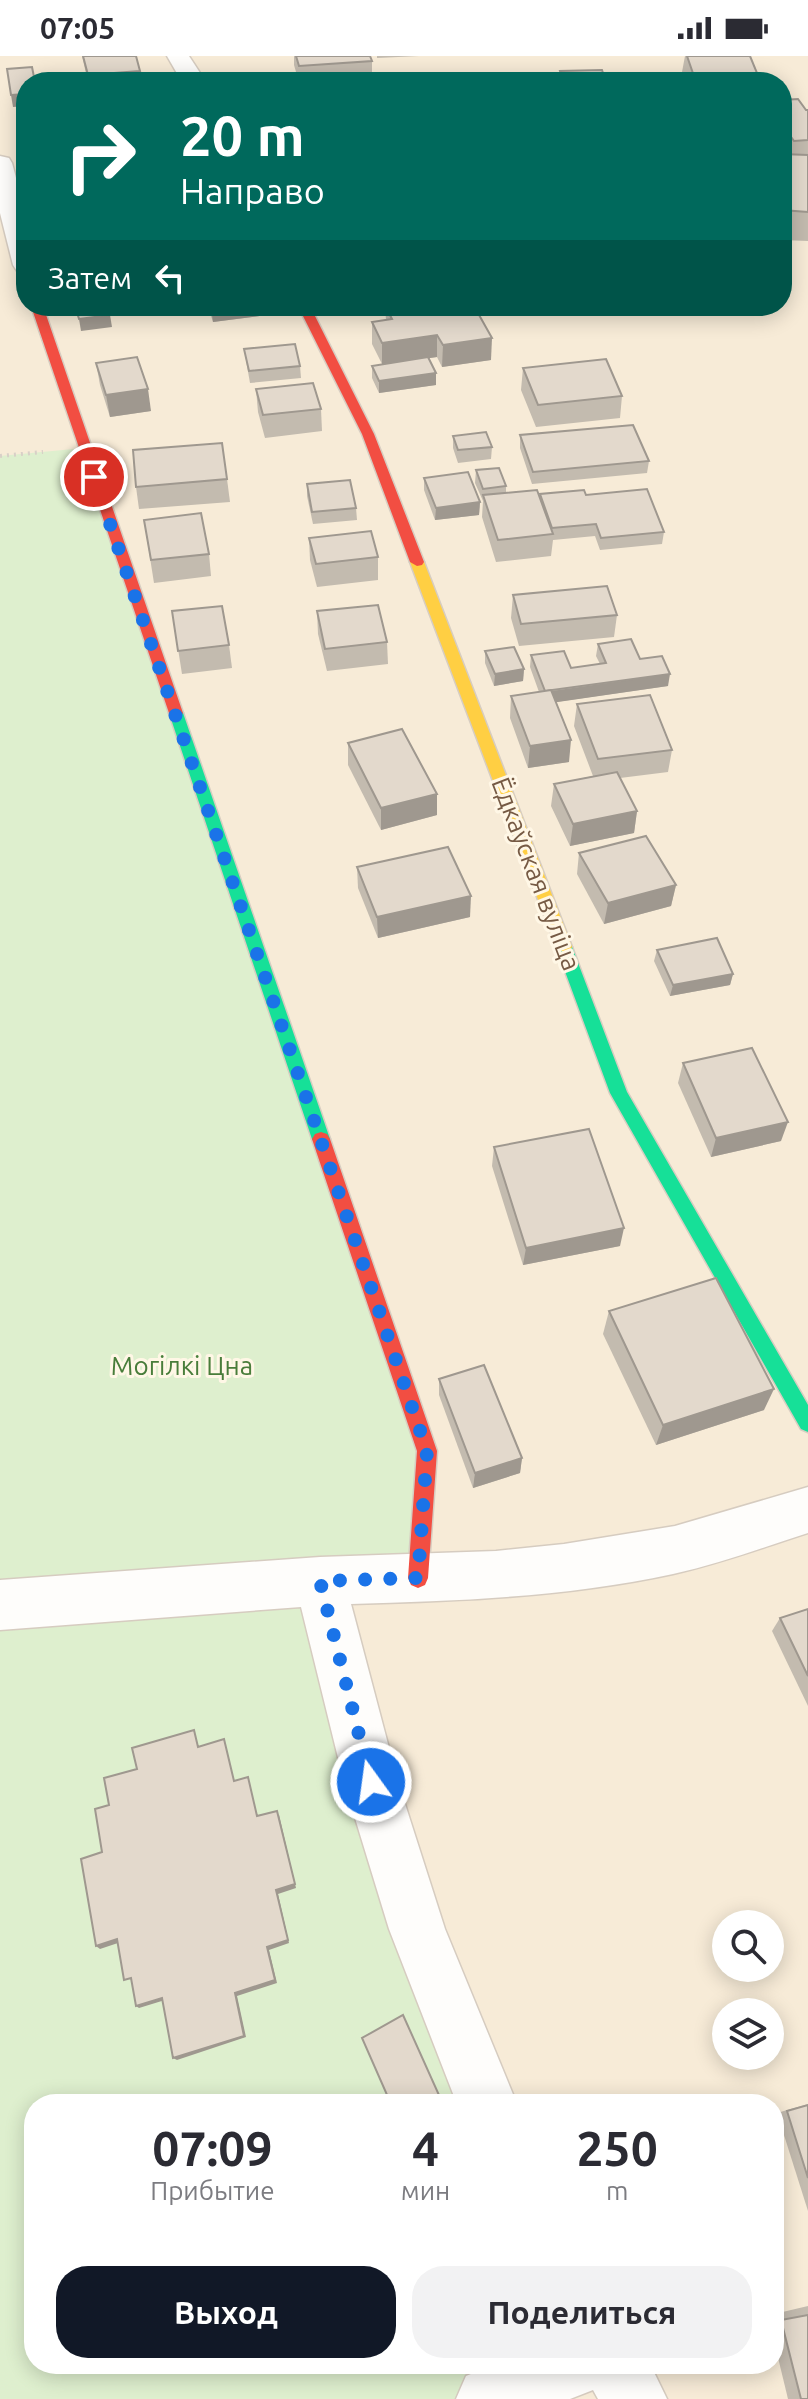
<!DOCTYPE html>
<html lang="ru">
<head>
<meta charset="utf-8">
<style>
  :root { --surface:#fff; --page:#f2f2f3; --text:#2b2b33; --muted:#7c7c81; --accent:#111827 }
  body { margin:0; font-family:Ubuntu,sans-serif; background:var(--page); color:var(--text); height:100vh; display:flex; flex-direction:column; font-size:30px; white-space:nowrap }
  * { box-sizing:border-box; margin:0 }
  p { font-size:26px; color:var(--muted) }
  .icon { flex:none; width:44px; height:44px; fill:none; stroke:currentColor; stroke-width:2; stroke-linecap:round; stroke-linejoin:round }
  .map { position:relative; flex:1; overflow:hidden }
  .drawer { position:absolute; left:24px; top:2038px; width:760px; height:280px; display:flex; flex-direction:column; background:var(--surface); border-radius:32px; box-shadow:0 4px 20px #0003 }
  .drawer>* { flex:none }
  .guide { position:absolute; left:16px; top:16px; width:776px; height:244px; border-radius:32px; box-shadow:0 4px 20px #0003; background:#00695c; color:#fff; overflow:hidden }
  .controls { position:absolute; left:712px; top:1854px; display:grid; gap:16px }
  .controls a { display:grid; place-items:center; width:72px; height:72px; border-radius:50%; background:var(--surface); box-shadow:0 4px 20px #0003; font-size:40px }
  .pin { position:absolute; display:grid; place-items:center; width:68px; height:68px; color:#fff; margin:-34px; border:4px solid #fff; border-radius:50%; box-shadow:0 2px 8px #0007 }
  .me { position:absolute; width:88px; margin:-44px; rotate:346deg; stroke-linejoin:round; filter:drop-shadow(0 0 6px #0008) }
  .turn { display:flex; align-items:center; gap:28px; height:168px; padding:0 32px; font-size:36px }
  .turn .icon { width:104px; height:104px; stroke-width:2.5 }
  .turn b { display:block; font-size:56px; line-height:68px }
  .then { display:flex; align-items:center; height:76px; padding:0 32px; background:#0003; gap:16px; font-size:30px }
  .eta { display:flex; justify-content:space-evenly; align-items:center; height:136px; text-align:center }
  .eta b { font-size:48px; font-weight:700; line-height:56px }
  .action { display:flex; gap:16px; margin-top:auto; padding:16px 32px }
  .action a { flex:1; height:92px; border-radius:32px; background:var(--accent); color:#fff; font-size:32px; font-weight:700; line-height:92px; text-align:center }
  .action a+a { background:var(--page); color:var(--text) }
  .status { display:flex; justify-content:space-between; align-items:center; height:56px; padding:0 40px; background:var(--surface); direction:ltr }
  .status svg { height:22px; fill:currentColor }
  .map>svg:first-child { display:block }
  .residential { fill:#f7ebd7; fill-rule:evenodd }
  .green { fill:#deefce }
  .lines { fill:none; stroke-linecap:round; stroke-linejoin:round }
  .street-casing { stroke:#d6ccc0; stroke-width:3 }
  .fast-casing { stroke:#d7cdc1; stroke-width:3 }
  .slow-casing { stroke:#d7cdc1; stroke-width:3 }
  .jam-casing { stroke:#d7cdc1; stroke-width:3 }
  .path { stroke:#d8d0c7; stroke-width:4; stroke-dasharray:2 5; stroke-linecap:butt }
  .street { fill:#fefdfb; fill-rule:evenodd }
  .fast { fill:#16e098; fill-rule:evenodd }
  .slow { fill:#ffcf43; fill-rule:evenodd }
  .jam { fill:#f24e42; fill-rule:evenodd }
  .wall { fill:#c3bbaf }
  .shaded-wall { fill:#9f988f }
  .building { fill:#e3d9cc; stroke:#9f988f; stroke-width:2 }
  .route { stroke:#1a73e8; stroke-width:14; stroke-dasharray:0 25.2 }
  .labels { text-anchor:middle; stroke-width:6; stroke-linejoin:round; paint-order:stroke }
  .street-label { font-size:26px; fill:#765a44; stroke:#fff7e6 }
  .park-label { font-size:26px; fill:#497d3a; stroke:#fff7e6 }
</style>
</head>
<body>
<div class="status"><b>07:05</b><svg viewBox="0 0 49 12"><path d="M0 12V9h3v3zM5 12V6h3v6zM10 12V3h3v9zM15 12V0h3v12zM26 1h20v11H26zM47 4h2v5h-2z"/></svg></div>
<div class="map">
<svg width="808" height="2343" viewBox="0 0 808 2343">
  <rect width="100%" height="100%" fill="#f6f1e5"/>
  <path class="residential" d="M0 0H808V2343H0ZM26 26H782V250H26ZM726 1868H770V1912H726ZM726 1956H770V2000H726ZM34 2048H774V2308H34Z"/>
  <polygon class="green" points="84,392 427,1395 418,1522 321,1525 487,2048 34,2048 34,2308 577,2308 489,2343 0,2343 0,400"/>
  <g class="lines">
    <g class="street-casing">
      <g id="street">
        <polygon points="167,0 189,0 206,26 182,26"/>
        <polygon points="0,100 9,102 12,107 26,159 26,217 17,215 13,209 0,157"/>
        <path d="M808 1431V1477C764 1491 719 1508 673 1518 567 1541 459 1545 351 1548L398 1726 445 1873 517 2048H457L389 1873 344 1726 301 1551 0 1574V1524L320 1501 496 1495 564 1488 675 1470Z"/>
        <polygon points="495,2308 650,2308 667,2343 598,2343 593,2334 570,2343 456,2343 466,2320"/>
      </g>
    </g>
    <g class="fast-casing">
      <g id="fast">
        <polygon points="176,652 183,657 330,1083 327,1088 315,1088 312,1083 169,657"/>
        <polygon points="564,885 572,891 627,1036 808,1349 808,1376 801,1373 610,1037 556,891"/>
      </g>
    </g>
    <g class="slow-casing">
      <polygon id="slow" points="417,502 424,506 572,891 570,895 564,897 556,891 410,506"/>
    </g>
    <g class="jam-casing">
      <g id="jam">
        <polygon points="31,250 43,250 183,657 181,660 176,662 169,657"/>
        <polygon points="298,250 310,250 374,378 424,506 422,509 417,510 410,506 362,378"/>
        <polygon points="321,1076 327,1078 330,1083 437,1395 428,1522 425,1529 418,1532 411,1529 408,1522 417,1395 312,1083 315,1078"/>
      </g>
    </g>
    <polyline class="path" points="0,400 43,396"/>
    <use href="#street" class="street"/>
    <use href="#fast" class="fast"/>
    <use href="#slow" class="slow"/>
    <use href="#jam" class="jam"/>
  </g>
  <g class="wall">
    <polygon points="82,0 136,0 141,26 88,26"/>
    <polygon points="294,0 370,0 372,5 372,26 299,26 294,9"/>
    <polygon points="377,0 419,0 377,2"/>
    <polygon points="685,0 750,0 757,17 756,26 686,26 682,16"/>
    <polygon points="782,44 806,54 808,54 808,185 782,184"/>
    <polygon points="208,250 267,250 267,259 213,266"/>
    <polygon points="385,250 491,304 442,311 437,301 429,302 436,329 379,337 372,322 372,310 382,308 372,288 372,266 386,264"/>
    <polygon points="244,293 300,310 301,322 250,327"/>
    <polygon points="96,307 151,355 110,361 100,329"/>
    <polygon points="523,312 622,340 620,362 536,371 521,334"/>
    <polygon points="256,333 321,353 322,375 265,382 258,356"/>
    <polygon points="520,379 649,405 647,417 532,428 520,392"/>
    <polygon points="453,380 492,391 491,403 458,407 453,392"/>
    <polygon points="476,414 506,430 506,437 540,441 540,438 586,439 664,476 662,488 600,494 595,480 553,484 551,500 496,506 482,461 483,445 475,427"/>
    <polygon points="424,422 480,446 479,459 435,464 424,434"/>
    <polygon points="227,423 230,446 139,453 136,431"/>
    <polygon points="307,428 356,452 357,464 313,468 307,440"/>
    <polygon points="144,464 209,498 211,520 154,527"/>
    <polygon points="309,482 378,501 378,524 317,531 310,504"/>
    <polygon points="513,539 617,559 614,581 519,590 511,562"/>
    <polygon points="172,555 229,589 232,612 182,618"/>
    <polygon points="317,555 387,586 388,608 327,615 318,578"/>
    <polygon points="598,588 640,603 668,630 556,646 569,706 528,712 510,662 511,640 539,636 530,611 531,599 571,612 600,608 596,600"/>
    <polygon points="485,595 524,613 523,625 494,630 485,607"/>
    <polygon points="577,648 672,694 668,716 620,722 637,755 634,777 570,790 551,750 554,728 593,720 574,670"/>
    <polygon points="348,687 437,759 381,774 348,709"/>
    <polygon points="579,797 676,829 671,850 604,868 577,818"/>
    <polygon points="357,811 470,861 378,882 358,832"/>
    <polygon points="657,894 733,918 730,929 670,940 654,905"/>
    <polygon points="683,1007 781,1085 711,1101 678,1027"/>
    <polygon points="494,1091 620,1190 523,1209 492,1110"/>
    <polygon points="609,1255 764,1354 656,1389 603,1278"/>
    <polygon points="439,1323 522,1402 520,1417 473,1432 439,1339"/>
    <polygon points="808,1553 808,1650 772,1575 780,1562"/>
    <polygon points="808,2048 808,2155 777,2057"/>
    <polygon points="808,2250 808,2343 788,2343 774,2285 774,2258"/>
  </g>
  <g class="shaded-wall">
    <polygon points="140,15 141,26 89,26 88,19"/>
    <polygon points="26,38 26,50 13,51 11,39"/>
    <polygon points="211,250 267,250 267,259 213,266"/>
    <polygon points="110,259 112,271 81,275 79,263"/>
    <polygon points="437,279 437,301 382,309 382,287"/>
    <polygon points="492,282 491,304 442,311 443,289"/>
    <polygon points="436,317 436,329 379,337 379,325"/>
    <polygon points="148,333 151,355 110,361 106,339"/>
    <polygon points="480,446 479,459 435,464 436,452"/>
    <polygon points="524,613 523,625 494,630 495,618"/>
    <polygon points="670,618 668,630 544,648 545,636"/>
    <polygon points="571,684 569,706 528,712 530,690"/>
    <polygon points="437,738 437,759 381,774 381,752"/>
    <polygon points="637,755 634,777 570,790 573,768"/>
    <polygon points="676,829 671,850 604,868 608,847"/>
    <polygon points="471,840 470,861 378,882 377,861"/>
    <polygon points="733,918 730,929 670,940 673,929"/>
    <polygon points="788,1066 781,1085 711,1101 716,1082"/>
    <polygon points="624,1172 620,1190 523,1209 526,1192"/>
    <polygon points="774,1333 764,1354 656,1389 663,1369"/>
    <polygon points="522,1402 520,1417 473,1432 475,1417"/>
    <polygon points="279,1759 296,1832 278,1838 289,1887 269,1894 277,1927 237,1940 246,1981 177,2004 173,2002 235,1937 267,1891"/>
    <polygon points="117,1883 121,1886 100,1893 96,1890"/>
    <polygon points="162,1942 165,1944 139,1952 136,1950"/>
  </g>
  <g class="building">
    <polygon points="83,0 136,0 140,15 88,19"/>
    <polygon points="296,0 370,0 372,5 299,10"/>
    <polygon points="687,0 750,0 757,17 738,18 741,25 696,26"/>
    <polygon points="32,11 35,26 26,26 26,38 11,39 7,13"/>
    <polygon points="602,14 606,26 563,26 560,15"/>
    <polygon points="798,43 806,54 808,54 808,84 794,85 789,78 782,79 782,44"/>
    <polygon points="782,98 808,99 808,156 782,154"/>
    <polygon points="75,250 107,250 110,259 79,263"/>
    <polygon points="385,250 474,250 492,282 443,289 437,279 382,287 372,266 392,263"/>
    <polygon points="295,288 300,310 249,315 244,293"/>
    <polygon points="137,301 148,333 106,339 96,307"/>
    <polygon points="428,301 436,317 379,325 372,310"/>
    <polygon points="606,303 622,340 538,349 523,312"/>
    <polygon points="313,327 321,353 263,359 256,333"/>
    <polygon points="633,369 649,405 533,416 520,379"/>
    <polygon points="486,376 492,391 458,394 453,380"/>
    <polygon points="222,387 227,423 136,431 133,394"/>
    <polygon points="499,412 506,430 483,433 476,414"/>
    <polygon points="468,416 480,446 436,452 424,422"/>
    <polygon points="350,424 356,452 312,456 307,428"/>
    <polygon points="647,433 664,476 601,482 596,468 552,472 540,438 584,434 586,439"/>
    <polygon points="537,434 553,478 498,484 483,439"/>
    <polygon points="201,457 209,498 151,504 144,464"/>
    <polygon points="371,475 378,501 316,508 309,482"/>
    <polygon points="607,530 617,559 521,568 513,539"/>
    <polygon points="378,549 387,586 325,593 317,555"/>
    <polygon points="222,550 229,589 178,595 172,555"/>
    <polygon points="631,583 640,603 662,600 670,618 545,635 531,599 564,595 571,612 606,607 598,588"/>
    <polygon points="514,591 524,613 495,618 485,595"/>
    <polygon points="551,634 571,684 530,690 511,640"/>
    <polygon points="650,639 672,694 598,703 577,648"/>
    <polygon points="402,673 437,738 381,752 348,687"/>
    <polygon points="617,716 637,755 573,768 554,728"/>
    <polygon points="646,780 676,829 608,847 579,797"/>
    <polygon points="448,791 471,840 377,861 357,811"/>
    <polygon points="717,882 733,918 673,929 657,894"/>
    <polygon points="752,992 788,1066 716,1082 683,1007"/>
    <polygon points="589,1073 624,1172 526,1192 494,1091"/>
    <polygon points="716,1222 774,1333 663,1369 609,1255"/>
    <polygon points="484,1309 522,1402 475,1417 439,1323"/>
    <polygon points="808,1553 808,1620 780,1562"/>
    <polygon points="194,1674 198,1691 224,1683 234,1725 248,1721 257,1760 277,1755 295,1828 276,1834 288,1884 267,1891 275,1924 235,1937 244,1980 173,2002 162,1942 136,1950 131,1922 124,1924 117,1883 96,1890 81,1803 102,1796 95,1753 109,1749 104,1722 137,1713 132,1692"/>
    <polygon points="403,1959 443,2048 391,2048 362,1982"/>
    <polygon points="808,2049 808,2122 787,2055"/>
    <polygon points="808,2259 808,2343 801,2343 781,2264"/>
  </g>
  <g class="lines">
    <polyline class="route" points="94,421 427,1395 418,1522 320,1525 371,1726"/>
  </g>
  <g class="labels">
    <g class="street-label">
      <text transform="translate(536 818) rotate(69)" y="9">Ёдкаўская вуліца</text>
    </g>
    <g class="park-label">
      <text x="182" y="1319">Могілкі Цна</text>
    </g>
  </g>
</svg>
<div class="controls">
<a><svg class="icon" aria-label="search" viewBox="0 0 24 24"><circle cx="10" cy="10" r="6"/><path d="M15 15l6 6"/></svg></a>
<a><svg class="icon" aria-label="layers" viewBox="0 0 24 24"><path d="M12 4l9 5-9 5-9-5zM3 14l9 5 9-5"/></svg></a>
</div>
<div class="pin" style="left:94px;top:421px;background:#d93025"><svg class="icon" aria-label="arrive" viewBox="0 0 24 24"><path d="M6 21V4h12l-3 4 3 4H6"/></svg></div>
<svg class="me" style="left:371px;top:1726px" viewBox="-20 -20 40 40"><circle r="17" fill="#1a73e8" stroke="#fff" stroke-width="3"/><path d="M0-11L8 9 0 5-8 9z" fill="#fff"/></svg>
<div class="guide">
<div class="turn"><svg class="icon" aria-label="right" viewBox="0 0 24 24"><path d="M7 20v-9h11M14 6l5 5-5 5"/></svg><div><b>20 m</b>Направо</div></div>
<div class="then">Затем<svg class="icon" aria-label="left" viewBox="0 0 24 24"><path d="M17 20v-9H6M10 6l-5 5 5 5"/></svg></div>
</div>
<section class="drawer">
<div class="eta">
<div><b>07:09</b><p>Прибытие</p></div>
<div><b>4</b><p>мин</p></div>
<div><b>250</b><p>m</p></div>
</div>
<div class="action"><a>Выход</a><a>Поделиться</a></div>
</section>
</div>
</body>
</html>
